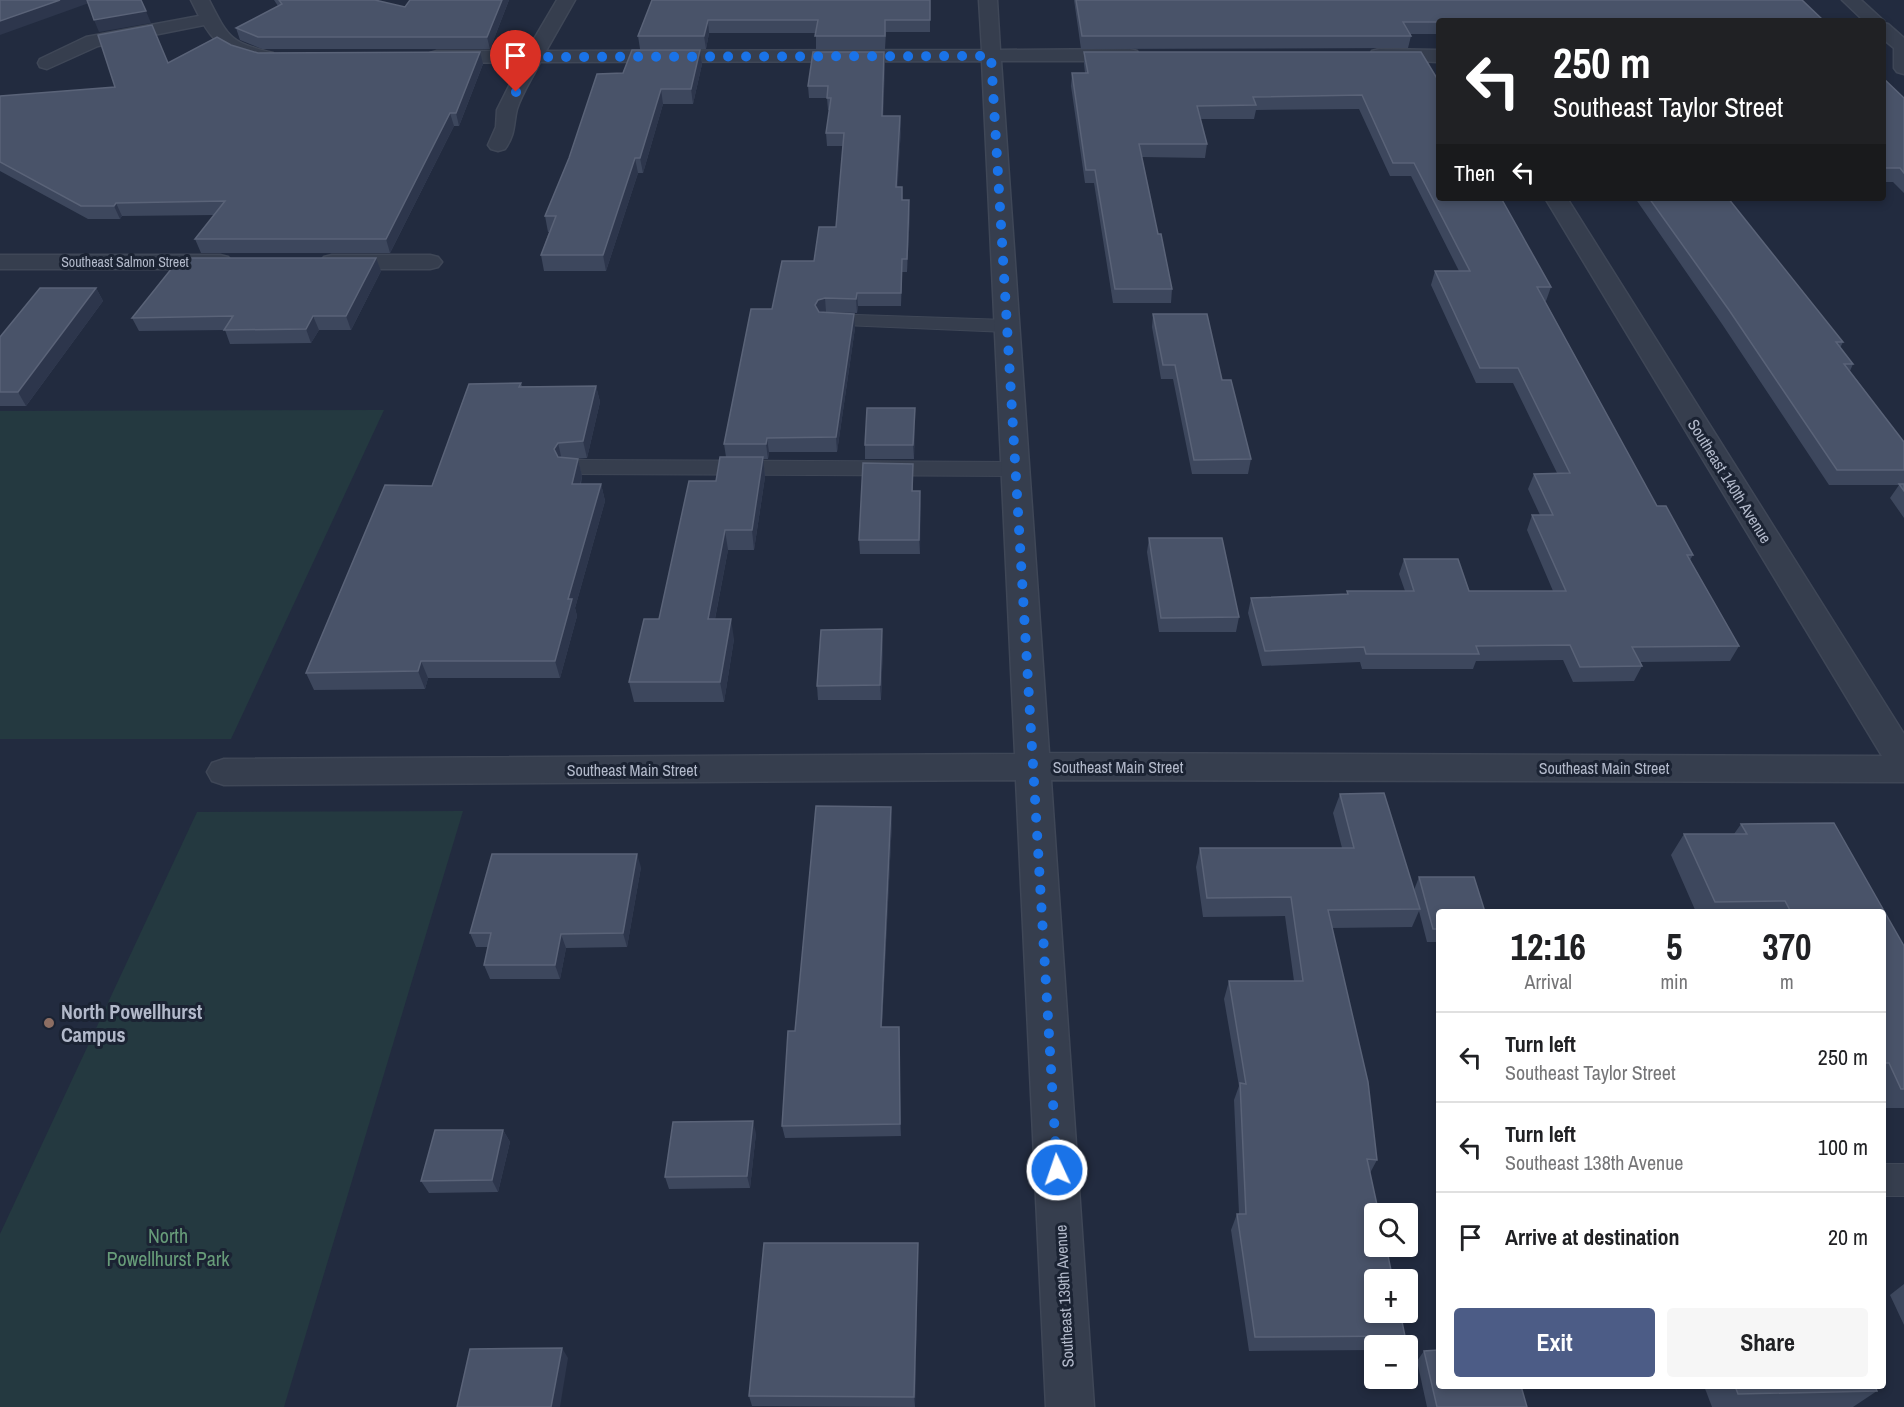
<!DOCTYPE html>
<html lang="en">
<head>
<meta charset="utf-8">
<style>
  :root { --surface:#fff; --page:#f6f6f6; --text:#202124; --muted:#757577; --line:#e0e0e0; --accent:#4c5c86 }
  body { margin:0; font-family:"Archivo Narrow",sans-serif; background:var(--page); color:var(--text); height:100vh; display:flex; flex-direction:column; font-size:22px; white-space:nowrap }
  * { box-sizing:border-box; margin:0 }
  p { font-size:20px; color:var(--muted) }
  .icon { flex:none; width:33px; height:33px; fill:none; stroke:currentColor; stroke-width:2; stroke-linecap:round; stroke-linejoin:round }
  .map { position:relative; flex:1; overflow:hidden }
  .drawer { position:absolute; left:1436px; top:909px; width:450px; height:480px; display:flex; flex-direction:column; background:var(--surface); border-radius:6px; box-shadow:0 3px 9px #0003 }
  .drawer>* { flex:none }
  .banner { position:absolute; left:1436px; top:18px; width:450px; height:183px; border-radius:6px; box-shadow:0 3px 9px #0003; background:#202124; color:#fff; overflow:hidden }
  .controls { position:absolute; left:1364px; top:1203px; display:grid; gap:12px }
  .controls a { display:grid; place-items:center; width:54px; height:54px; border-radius:6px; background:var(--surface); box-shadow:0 3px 9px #0003; font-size:30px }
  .pin { position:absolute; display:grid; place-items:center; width:51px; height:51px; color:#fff; margin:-62px -26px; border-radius:50% 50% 50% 0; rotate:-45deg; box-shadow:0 0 6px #0007 }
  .pin .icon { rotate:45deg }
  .me { position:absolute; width:66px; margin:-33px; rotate:357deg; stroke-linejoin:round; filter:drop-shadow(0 0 4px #0008) }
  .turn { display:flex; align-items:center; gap:21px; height:126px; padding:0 18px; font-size:27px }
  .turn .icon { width:78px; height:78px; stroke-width:2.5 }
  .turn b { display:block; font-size:42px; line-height:51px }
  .then { display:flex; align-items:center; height:57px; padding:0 18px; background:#0003; gap:12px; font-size:22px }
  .eta { display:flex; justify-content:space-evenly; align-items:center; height:102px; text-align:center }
  .eta b { font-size:36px; font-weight:700; line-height:42px }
  .primary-button { display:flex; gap:12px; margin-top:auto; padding:12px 18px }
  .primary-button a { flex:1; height:69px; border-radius:6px; background:var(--accent); color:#fff; font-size:24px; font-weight:700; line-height:69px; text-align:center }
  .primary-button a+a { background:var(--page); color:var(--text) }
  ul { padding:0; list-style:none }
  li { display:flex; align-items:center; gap:18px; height:90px; padding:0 18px; border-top:2px solid var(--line) }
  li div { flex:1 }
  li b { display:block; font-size:22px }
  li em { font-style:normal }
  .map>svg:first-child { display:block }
  .green { fill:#243940 }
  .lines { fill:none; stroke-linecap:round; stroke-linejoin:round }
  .lane-casing { stroke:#3f4757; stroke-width:2 }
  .street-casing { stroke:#3f4757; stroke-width:3 }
  .lane { fill:#363e4e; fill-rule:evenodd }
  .street { fill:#363e4e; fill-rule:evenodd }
  .wall { fill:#3d475d }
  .shaded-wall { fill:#2d364c }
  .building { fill:#495369; stroke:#5a6378; stroke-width:1.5 }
  .route { stroke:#1a73e8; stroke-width:10; stroke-dasharray:0 18 }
  .education-dot { fill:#8d6e63; stroke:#1b2333; stroke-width:2 }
  .labels { text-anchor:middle; stroke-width:6; stroke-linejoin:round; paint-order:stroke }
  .far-street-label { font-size:14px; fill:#b2b9ca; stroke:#1b2333 }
  .street-label { font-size:16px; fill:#b2b9ca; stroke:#1b2333 }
  .near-poi-label { font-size:20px; font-weight:bold; fill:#b2b9ca; stroke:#1b2333; text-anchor:start }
  .near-park-label { font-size:20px; fill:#679c79; stroke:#1b2333 }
</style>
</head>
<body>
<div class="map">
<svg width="1904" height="1407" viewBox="0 0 1904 1407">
  <rect width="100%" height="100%" fill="#222b3f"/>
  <g class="green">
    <polygon points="384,410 231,739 0,739 0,411"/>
    <polygon points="463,811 284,1407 0,1407 0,1234 197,812"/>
  </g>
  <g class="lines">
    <g class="lane-casing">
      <g id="lane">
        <polygon points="827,314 1007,320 1014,322 1017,326 1014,330 1007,332 820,324 818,320 820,316"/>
        <polygon points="571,460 1016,462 1024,464 1027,469 1024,474 1016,476 571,474 563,472 560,467 563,462"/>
        <rect x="1882" y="1164" width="22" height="32"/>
      </g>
    </g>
    <g class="street-casing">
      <g id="street">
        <path d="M191 0H209C229 39 230 42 273 53L275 57 273 61C244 68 218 48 204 25L98 46 47 69 40 67 38 63 40 59 86 37 199 16Z"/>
        <path d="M557 0H575L546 51 982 50 979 0H997L1000 50 1130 49 1137 51 1139 55 1137 59 1130 61H1001L1049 753 1882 756 1545 198H1567L1904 734V782L1051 780 1094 1407H1046L1016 780 224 785 212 781 207 772 212 763 224 759 1015 754 982 61 540 62C533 77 522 93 517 109 513 125 516 133 505 149L498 151 491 149 488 145 496 127 497 110 521 62 437 63 430 61 428 57 430 53 437 51H527Z"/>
        <polygon points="1842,0 1861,0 1884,21 1883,23 1888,24 1904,38 1904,74 1897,72 1894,68 1894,48 1882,38 1882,21 1864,21"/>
        <polygon points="1379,49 1438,50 1438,62 1372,59 1370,55 1372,51"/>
        <polygon points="0,255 220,255 228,257 232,262 228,267 220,269 0,269"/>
        <polygon points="332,255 430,255 438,257 442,262 438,267 430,269 332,269 324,267 320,262 324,257"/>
      </g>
    </g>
    <use href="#lane" class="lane"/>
    <use href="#street" class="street"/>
  </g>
  <g class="wall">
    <polygon points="274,0 375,0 405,7 509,0 490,49 262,49 240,40 236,28 278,6"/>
    <polygon points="652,0 930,0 930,32 886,32 885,49 816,49 816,33 709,33 706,49 640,49 638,36"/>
    <polygon points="1074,0 1802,0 1438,21 1438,34 1410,34 1411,36 1408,48 1081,49"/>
    <polygon points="231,45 258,53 483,64 459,126 454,126 390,253 201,253 195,239 215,215 122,216 120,219 88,219 0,171 0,96 115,87"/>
    <polygon points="700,50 702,64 693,104 663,104 643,173 638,173 606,271 544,271 541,255 549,232 548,232 545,216 569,158 623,73"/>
    <polygon points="1084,52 1421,52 1438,198 1551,287 1546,301 1545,301 1657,506 1693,555 1690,560 1739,646 1730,661 1640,662 1642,666 1634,681 1573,682 1563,660 1476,661 1473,669 1362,669 1360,662 1262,666 1248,613 1251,598 1347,594 1347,591 1405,591 1399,574 1404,559 1469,591 1553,591 1527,530 1532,515 1540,515 1528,489 1534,474 1557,473 1513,383 1476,383 1431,285 1435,271 1459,271 1411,176 1390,176 1359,109 1256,110 1254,119 1200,119 1207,144 1205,158 1142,157 1158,234 1172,289 1171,303 1113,303 1094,183 1085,183 1071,86 1072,73 1085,73 1084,64"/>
    <polygon points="885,64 883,116 900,116 901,129 897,187 902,200 910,213 907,272 902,272 901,306 858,306 857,313 826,312 823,313 855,328 837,452 769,452 768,459 763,459 765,477 754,550 728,550 715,619 734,639 724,702 634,702 629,682 659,619 726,457 724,444 772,309 814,261 836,227 843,146 827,146 826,133 830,110 828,110 827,98 809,98 808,86"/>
    <polygon points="1882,77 1904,98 1904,193 1893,182 1882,182"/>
    <polygon points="1635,198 1728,198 1843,342 1840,348 1853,364 1850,371 1904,442 1904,518 1890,498 1899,485 1829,485 1722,324"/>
    <polygon points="381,271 351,330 319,330 311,343 230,344 225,330 139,331 132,318"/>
    <polygon points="96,288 103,301 26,406 0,406 0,337"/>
    <polygon points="1153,314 1222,380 1251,459 1248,474 1192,474 1173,379 1161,379 1152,327"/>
    <polygon points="521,383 522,386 596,386 600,402 587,458 574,459 578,459 582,476 581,484 601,484 605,501 575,608 577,616 560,678 428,678 425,689 314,690 306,673 432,486"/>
    <polygon points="915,408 914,459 865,459 865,445"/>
    <polygon points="913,478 913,491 920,491 920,554 860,554 859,540"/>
    <polygon points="1149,538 1239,617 1236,632 1159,632 1147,552"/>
    <polygon points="883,644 881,700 818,700 817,686"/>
    <polygon points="1340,794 1414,890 1419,877 1438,912 1438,942 1427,942 1419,911 1412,927 1332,928 1377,1160 1370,1173 1405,1336 1398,1346 1374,1346 1374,1350 1249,1351 1231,1230 1237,1214 1239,1214 1234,1100 1239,1086 1224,999 1229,981 1294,981 1285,916 1203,917 1196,867 1200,848 1342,848 1333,813"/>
    <polygon points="892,821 882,1027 899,1040 901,1136 785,1138 782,1126 795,1031"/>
    <polygon points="1834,823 1904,946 1904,1108 1882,1108 1882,912 1696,912 1671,855 1684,834 1734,834 1741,824"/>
    <polygon points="641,867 627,947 566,948 560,979 490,979 484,965 488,947 476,947 470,933"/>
    <polygon points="503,1130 510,1142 498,1192 429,1193 421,1181"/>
    <polygon points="756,1133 750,1188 669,1189 665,1177"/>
    <polygon points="918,1243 915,1407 752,1406 749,1396"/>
    <polygon points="1904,1284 1904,1325 1890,1295"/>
    <polygon points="1424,1351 1527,1407 1427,1407 1417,1361"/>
    <polygon points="1704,1386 1875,1386 1877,1391 1853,1407 1712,1407"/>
  </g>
  <g class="shaded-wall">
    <polygon points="60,0 88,0 89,3 0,35 0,21"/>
    <polygon points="502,0 509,0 490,49 487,37"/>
    <polygon points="146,11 151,23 99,32 94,20"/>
    <polygon points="708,20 709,33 706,49 704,36"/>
    <polygon points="700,50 702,64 693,104 691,89"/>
    <polygon points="480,52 483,64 459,126 456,113"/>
    <polygon points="884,52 885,64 883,129 882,116"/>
    <polygon points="661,89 663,104 643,173 640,158"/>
    <polygon points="450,113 454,126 390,253 386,239"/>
    <polygon points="900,116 901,129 897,200 896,187"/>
    <polygon points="635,158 638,173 606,271 603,255"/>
    <polygon points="909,200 910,213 907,272 907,259"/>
    <polygon points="116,203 122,216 120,219 114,206"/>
    <polygon points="376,258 381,271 351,330 346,316"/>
    <polygon points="902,259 902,272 901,306 901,293"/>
    <polygon points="96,288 103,301 26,406 18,392"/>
    <polygon points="857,293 858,306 857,313 856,299"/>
    <polygon points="825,298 826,312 819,314 815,305 818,300"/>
    <polygon points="854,314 855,328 837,452 836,437"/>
    <polygon points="313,316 319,330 311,343 306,329"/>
    <polygon points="596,386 600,402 587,458 583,441"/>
    <polygon points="915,408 915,422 914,459 913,445"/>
    <polygon points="767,438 769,452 768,459 766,444"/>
    <polygon points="558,443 562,460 558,466 554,449"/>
    <polygon points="763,457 765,477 754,550 752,530"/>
    <polygon points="578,459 582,476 576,501 572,484"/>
    <polygon points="601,484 605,501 575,608 577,616 560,678 555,661 568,599"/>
    <polygon points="920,491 921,506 920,554 919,540"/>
    <polygon points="725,530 728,550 711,639 708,619"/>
    <polygon points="731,619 734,639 724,702 720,682"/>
    <polygon points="882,629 883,644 881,700 880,685"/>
    <polygon points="421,661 428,678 425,689 418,671"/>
    <polygon points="891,807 892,821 881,1040 881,1027"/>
    <polygon points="637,854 641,867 627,947 623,933"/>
    <polygon points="561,934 566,948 560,979 555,965"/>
    <polygon points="899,1027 899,1040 901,1136 900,1124"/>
    <polygon points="753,1121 756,1133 750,1188 747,1176"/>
    <polygon points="503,1130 510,1142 498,1192 492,1180"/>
    <polygon points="918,1243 918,1254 915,1407 914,1397"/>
    <polygon points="562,1348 568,1358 560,1407 551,1407"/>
  </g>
  <g class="building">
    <polygon points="0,0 60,0 0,21"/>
    <polygon points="87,0 141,0 146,11 94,20"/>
    <polygon points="279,0 375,0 405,7 410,0 502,0 487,37 258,37 236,28 282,4"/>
    <polygon points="652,0 930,0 930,20 885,20 885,36 815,36 818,20 708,20 704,36 638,36"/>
    <polygon points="1076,0 1802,0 1824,21 1438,21 1438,22 1403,22 1411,36 1082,36"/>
    <polygon points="152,25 168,63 217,37 231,45 258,53 480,52 456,113 450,113 386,239 195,239 225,201 116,203 114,206 81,206 0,162 0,96 115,87 98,35"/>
    <polygon points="632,50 700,50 691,89 661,89 640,158 635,158 603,255 541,255 556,216 545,216 569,158 597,74 623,73"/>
    <polygon points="813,52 884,52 882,116 900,116 896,187 902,187 902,200 909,200 907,259 902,259 901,293 857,293 856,299 825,298 818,300 815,305 819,312 854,314 836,437 767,438 766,444 724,444 751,309 772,309 782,261 814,261 819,227 836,227 844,133 826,133 831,98 827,98 828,86 808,86"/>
    <polygon points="1084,52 1421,52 1438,80 1438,198 1501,198 1551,287 1537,287 1657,506 1666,506 1693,555 1687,555 1739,646 1632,647 1642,666 1580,667 1570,645 1476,646 1479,654 1366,654 1364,647 1265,651 1251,598 1348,594 1347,591 1414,591 1404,559 1458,559 1469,591 1566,591 1532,515 1553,515 1534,474 1570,473 1518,368 1480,368 1435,271 1470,271 1414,163 1393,163 1362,95 1253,97 1256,105 1197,106 1207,144 1139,144 1158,234 1161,234 1172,289 1115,289 1095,170 1086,170 1072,73 1088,73"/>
    <polygon points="1882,77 1904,98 1904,173 1900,168 1882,168"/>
    <polygon points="1649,198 1728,198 1843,342 1836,342 1853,364 1844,364 1904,442 1904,470 1837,470 1729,310"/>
    <polygon points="180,258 376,258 346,316 313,316 306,329 224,330 233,316 132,318"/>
    <polygon points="40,288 96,288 18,392 0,392 0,337"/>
    <polygon points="1153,314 1207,314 1222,380 1231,380 1251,459 1194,460 1175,365 1163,365"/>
    <polygon points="521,383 519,387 596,386 583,441 558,443 554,449 558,457 578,459 572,484 601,484 568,599 572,599 555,661 421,661 418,671 306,673 385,485 432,486 469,384"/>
    <polygon points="867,408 915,408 913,445 865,445"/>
    <polygon points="720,457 763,457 752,530 725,530 708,619 731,619 720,682 629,682 644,619 659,619 689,481 716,481"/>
    <polygon points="863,463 913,464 912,491 920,491 919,540 859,540"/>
    <polygon points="1899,484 1904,484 1904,491"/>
    <polygon points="1149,538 1222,538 1239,617 1161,618"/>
    <polygon points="882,629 880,685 817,686 821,630"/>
    <polygon points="1384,793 1420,909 1328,910 1368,1082 1377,1160 1367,1159 1379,1214 1374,1214 1374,1246 1386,1246 1393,1280 1374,1280 1374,1312 1400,1312 1405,1336 1255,1337 1237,1214 1246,1214 1240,1083 1246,1084 1229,981 1303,981 1291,897 1207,898 1200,848 1354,848 1340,794"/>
    <polygon points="816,806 891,807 881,1027 899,1027 900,1124 782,1126 788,1031 795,1031"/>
    <polygon points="1834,823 1904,946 1904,1089 1901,1089 1889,1063 1882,1063 1882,912 1791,912 1785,901 1715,902 1684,834 1747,834 1741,824"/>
    <polygon points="492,854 637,854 623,933 561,934 555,965 484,965 491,933 470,933"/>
    <polygon points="1419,877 1474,877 1485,912 1438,912 1438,929 1433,929"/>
    <polygon points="753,1121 747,1176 665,1177 673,1122"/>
    <polygon points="435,1130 503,1130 492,1180 421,1181"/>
    <polygon points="764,1243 918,1243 914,1397 749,1396"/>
    <polygon points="562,1348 551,1407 457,1407 470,1349"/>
    <polygon points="1438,1350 1438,1386 1521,1386 1527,1407 1437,1407 1424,1351"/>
    <polygon points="1735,1386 1875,1386 1877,1391 1738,1394"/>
  </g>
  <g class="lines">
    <polyline class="route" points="516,92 533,57 991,56 1057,1170"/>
  </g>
  <circle class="education-dot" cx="49" cy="1023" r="6"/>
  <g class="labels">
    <g class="far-street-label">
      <text x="125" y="267">Southeast Salmon Street</text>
    </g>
    <g class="street-label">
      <text transform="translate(1730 481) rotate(58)" y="6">Southeast 140th Avenue</text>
      <text x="1118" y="773">Southeast Main Street</text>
      <text x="1604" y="774">Southeast Main Street</text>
      <text x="632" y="776">Southeast Main Street</text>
      <text transform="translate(1064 1296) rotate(-93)" y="6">Southeast 139th Avenue</text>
    </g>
    <g class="near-poi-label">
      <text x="61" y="1019">North Powellhurst<tspan x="61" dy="23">Campus</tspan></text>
    </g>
    <g class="near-park-label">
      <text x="168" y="1243">North<tspan x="168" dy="23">Powellhurst Park</tspan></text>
    </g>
  </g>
</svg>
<div class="controls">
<a><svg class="icon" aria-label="search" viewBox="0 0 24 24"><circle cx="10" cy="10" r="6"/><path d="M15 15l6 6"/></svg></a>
<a>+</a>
<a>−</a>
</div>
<div class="pin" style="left:516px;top:92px;background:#d93025"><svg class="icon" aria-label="arrive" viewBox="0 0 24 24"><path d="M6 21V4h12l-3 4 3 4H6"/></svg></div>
<svg class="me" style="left:1057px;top:1170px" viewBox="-20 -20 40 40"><circle r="17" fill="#1a73e8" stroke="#fff" stroke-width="3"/><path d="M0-11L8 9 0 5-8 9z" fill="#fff"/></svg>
<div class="banner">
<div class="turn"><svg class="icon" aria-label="left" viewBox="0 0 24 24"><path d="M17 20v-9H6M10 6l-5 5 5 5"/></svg><div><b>250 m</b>Southeast Taylor Street</div></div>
<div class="then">Then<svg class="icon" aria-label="left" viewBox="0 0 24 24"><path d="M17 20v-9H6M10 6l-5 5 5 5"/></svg></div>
</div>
<section class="drawer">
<div class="eta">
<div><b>12:16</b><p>Arrival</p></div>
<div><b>5</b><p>min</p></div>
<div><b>370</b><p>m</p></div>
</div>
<ul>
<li><svg class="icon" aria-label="left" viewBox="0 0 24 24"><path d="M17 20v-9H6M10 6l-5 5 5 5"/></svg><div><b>Turn left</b><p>Southeast Taylor Street</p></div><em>250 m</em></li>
<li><svg class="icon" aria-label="left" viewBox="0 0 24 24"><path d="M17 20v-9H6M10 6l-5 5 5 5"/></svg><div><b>Turn left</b><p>Southeast 138th Avenue</p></div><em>100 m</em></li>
<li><svg class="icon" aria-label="arrive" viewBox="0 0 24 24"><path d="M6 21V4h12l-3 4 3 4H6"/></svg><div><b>Arrive at destination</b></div><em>20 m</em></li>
</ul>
<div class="primary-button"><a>Exit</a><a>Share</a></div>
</section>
</div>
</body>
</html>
